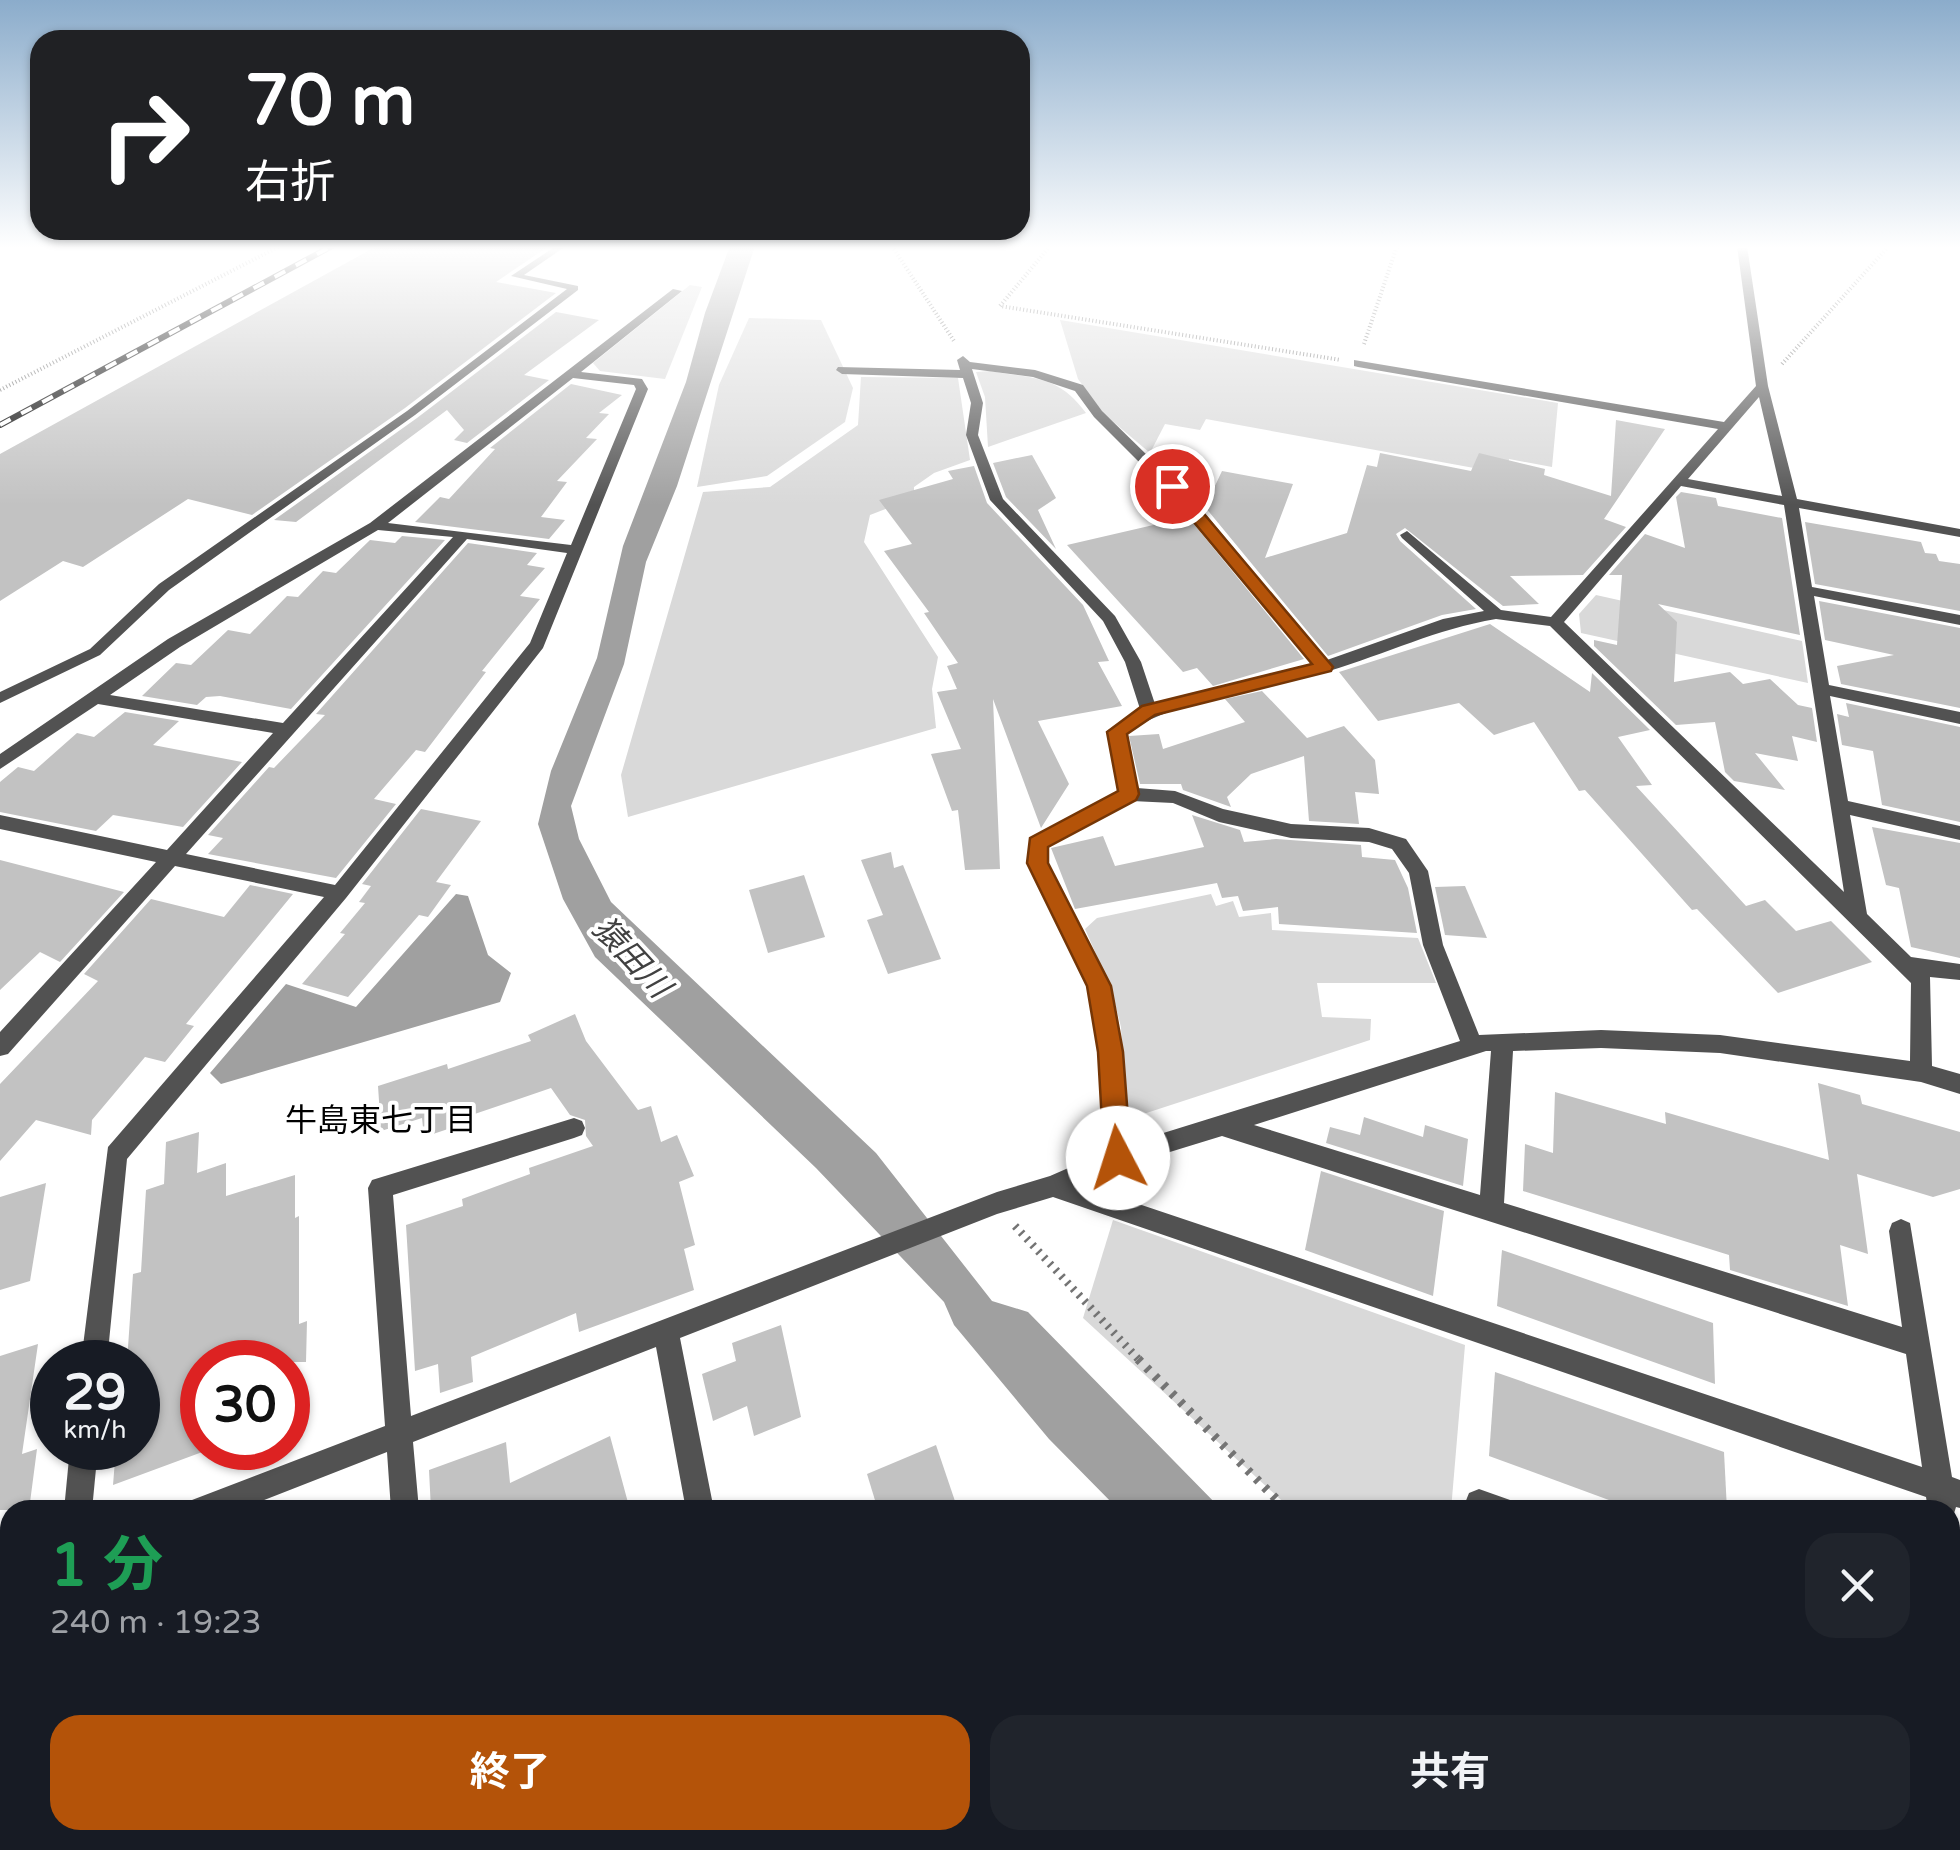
<!DOCTYPE html>
<html lang="ja">
<head>
<meta charset="utf-8">
<style>
  :root { --surface:#171b24; --page:#20242c; --text:#f1f3f6; --muted:#9ea1a6; --accent:#b45309 }
  body { margin:0; font-family:"Varela Round","Noto Sans JP",sans-serif; background:var(--page); color:var(--text); height:100vh; display:flex; flex-direction:column; font-size:38px; white-space:nowrap }
  * { box-sizing:border-box; margin:0 }
  p { font-size:32px; color:var(--muted) }
  .icon { flex:none; width:55px; height:55px; fill:none; stroke:currentColor; stroke-width:2; stroke-linecap:round; stroke-linejoin:round }
  .map { position:relative; flex:1; overflow:hidden }
  .details { position:absolute; left:0px; top:1500px; width:1960px; height:350px; display:flex; flex-direction:column; background:var(--surface); border-radius:30px 30px 0 0; box-shadow:0 2px 8px #0004 }
  .details>* { flex:none }
  .banner { position:absolute; left:30px; top:30px; width:1000px; height:210px; border-radius:30px; box-shadow:0 2px 8px #0004; background:#202124; color:#fff; overflow:hidden }
  .speed { position:absolute; left:30px; top:1340px; display:flex; gap:20px; font-size:50px; font-weight:700; text-align:center }
  .speed>* { display:grid; place-content:center; width:130px; height:130px; border-radius:50%; background:var(--surface); box-shadow:0 2px 8px #0004; line-height:1 }
  .speed small { font-size:25px; font-weight:400 }
  .speed .limit { border:15px solid #d22; background:#fff; color:#111 }
  .pin { position:absolute; display:grid; place-items:center; width:85px; height:85px; color:#fff; margin:-42px; border:5px solid #fff; border-radius:50%; box-shadow:0 2px 10px #0007 }
  .me { position:absolute; width:110px; margin:-55px; rotate:355deg; stroke-linejoin:round; filter:drop-shadow(0 0 8px #0008) }
  .turn { display:flex; align-items:center; gap:35px; height:210px; padding:0 50px; font-size:45px }
  .turn .icon { width:130px; height:130px; stroke-width:2.5 }
  .turn b { display:block; font-size:70px; line-height:85px }
  .round { display:grid; place-items:center; flex:none; width:105px; height:105px; border-radius:30px; background:var(--page) }
  .overview { display:flex; align-items:center; justify-content:space-between; height:170px; padding:0 50px }
  h1 { font-size:60px; font-weight:700; line-height:75px; color:#1e9e55 }
  .primary-button { display:flex; gap:20px; margin-top:auto; padding:20px 50px }
  .primary-button a { flex:1; height:115px; border-radius:30px; background:var(--accent); color:#fff; font-size:40px; font-weight:700; line-height:115px; text-align:center }
  .primary-button a+a { background:var(--page); color:var(--text) }
  .map>svg:first-child { display:block }
  .green { fill:#d9d9d9 }
  .water { fill:#a0a0a0 }
  .building { fill:#c2c2c2 }
  .lines { fill:none; stroke-linecap:round; stroke-linejoin:round }
  .path-far2 { stroke:#747474; stroke-width:4; stroke-dasharray:1 2.5; stroke-linecap:butt }
  .path-far1 { stroke:#747474; stroke-width:8; stroke-dasharray:2.5 6; stroke-linecap:butt }
  .path { stroke:#747474; stroke-width:9; stroke-dasharray:4 8; stroke-linecap:butt }
  .lane { fill:#525252; fill-rule:evenodd }
  .street { fill:#525252; fill-rule:evenodd }
  .rail-casing { stroke:#000; stroke-width:6 }
  .rail { stroke:#fff; stroke-width:4; stroke-dasharray:12; stroke-linecap:butt }
  .route { fill:#b45309; stroke:#753606; stroke-width:2.5 }
  .labels { text-anchor:middle; stroke-width:8; stroke-linejoin:round; paint-order:stroke }
  .water-label { font-size:32px; font-style:italic; fill:#414141; stroke:#fff }
  .neighbourhood-label { font-size:32px; fill:#000; stroke:#fff }
</style>
</head>
<body>
<div class="map">
<svg width="1960" height="1850" viewBox="0 0 1960 1850">
  <rect width="100%" height="100%" fill="#fff"/>
  <g class="green">
    <polygon points="690,285 702,287 665,379 600,371 593,363"/>
    <polygon points="749,318 821,320 853,388 845,422 767,476 697,487 719,385"/>
    <polygon points="1060,320 1558,403 1552,467 1509,459 1507,474 1206,419 1200,430 1165,424 1150,453 1104,414 1078,379"/>
    <path d="M990 371C1034 379 1058 375 1086 413L988 447 985 397 976 372Z"/>
    <polygon points="861,377 958,378 970,460 934,473 914,487 914,498 870,515 864,542 938,657 932,689 936,728 628,817 621,775 703,492 770,487 858,425"/>
    <polygon points="1596,595 1802,641 1808,683 1581,633 1579,614"/>
    <polygon points="1211,894 1216,906 1233,901 1239,917 1271,913 1272,930 1418,938 1436,983 1317,983 1322,1017 1371,1019 1370,1040 1125,1120 1121,1027 1111,988 1085,929 1097,918"/>
    <polygon points="1113,1220 1465,1345 1451,1510 1292,1510 1083,1318"/>
  </g>
  <g class="water">
    <polygon points="730,246 755,246 677,486 646,562 624,664 571,806 579,839 611,902 876,1153 992,1301 1028,1312 1222,1510 1119,1510 1049,1439 954,1325 944,1302 816,1168 595,957 563,899 538,824 551,771 597,658 623,546 686,382 705,313"/>
    <polygon points="456,894 468,896 488,955 511,973 500,1002 221,1084 210,1073 286,984 356,1007"/>
    <polygon points="1456,1840 1546,1840 1556,1850 1465,1850"/>
  </g>
  <g class="building">
    <polygon points="377,246 549,246 496,282 556,293 405,408 252,515 188,499 83,567 63,561 0,601 0,454"/>
    <polygon points="556,312 599,320 524,375 549,380 467,443 454,440 464,430 447,410 296,522 274,520 417,418"/>
    <polygon points="571,384 622,395 599,413 609,414 586,438 597,439 557,481 567,482 541,517 565,520 549,539 415,522 440,497 449,499 495,449 490,448"/>
    <polygon points="1616,420 1665,429 1604,519 1626,527 1583,575 1510,576 1539,604 1503,606 1405,528 1396,534 1400,541 1476,609 1442,615 1328,656 1205,507 1222,471 1293,484 1265,558 1347,533 1367,465 1377,467 1380,453 1471,471 1479,453 1545,469 1544,475 1611,496"/>
    <polygon points="1032,455 1056,498 1038,510 1056,549 1006,497 993,463"/>
    <polygon points="974,466 987,503 1083,605 1109,661 1098,662 1122,706 1038,721 1069,784 1041,828 993,699 1000,869 965,870 958,810 952,811 931,754 961,749 937,692 957,689 947,666 958,663 924,613 929,612 884,551 912,544 879,500 953,479 948,471"/>
    <polygon points="1681,492 1716,498 1718,506 1782,518 1800,635 1658,604 1677,622 1674,682 1730,672 1743,684 1770,679 1798,705 1812,708 1817,742 1792,736 1798,761 1755,753 1785,790 1734,781 1725,772 1715,722 1676,725 1594,646 1594,640 1617,645 1622,575 1609,575 1645,534 1685,548 1676,497"/>
    <polygon points="1188,517 1304,659 1213,686 1197,668 1183,672 1067,545"/>
    <polygon points="1805,522 1921,542 1925,553 1936,554 1939,561 1960,564 1960,611 1815,584"/>
    <polygon points="402,536 445,540 291,709 220,696 206,697 197,705 142,696 176,663 191,665 228,630 250,634 287,596 298,597 323,571 336,573 370,540 395,543"/>
    <polygon points="468,543 537,553 527,565 545,568 520,596 540,599 482,671 486,672 425,752 416,750 374,799 396,804 336,878 208,854 223,838 208,835 269,767 274,768 325,715 316,714"/>
    <polygon points="1819,601 1960,628 1960,708 1841,684 1837,666 1894,655 1825,640"/>
    <polygon points="1490,624 1590,692 1592,673 1650,730 1618,737 1652,785 1636,786 1746,906 1765,900 1796,931 1831,921 1872,962 1778,993 1697,909 1692,910 1585,790 1579,791 1534,722 1494,735 1459,703 1378,721 1339,672"/>
    <polygon points="1262,691 1307,738 1344,726 1375,760 1379,794 1355,792 1359,824 1309,821 1304,756 1251,774 1227,797 1231,807 1183,790 1181,784 1140,784 1129,736 1159,734 1163,749 1245,722 1225,699"/>
    <polygon points="1846,703 1960,727 1960,822 1882,805 1873,751 1842,745 1837,714 1849,717"/>
    <polygon points="125,712 179,721 153,745 242,762 183,827 113,815 96,831 0,812 0,782 18,767 34,771 77,733 94,737"/>
    <polygon points="421,809 481,821 436,882 451,885 428,917 419,915 348,997 302,984 345,934 340,933 365,903 359,902 371,886 362,884"/>
    <polygon points="1192,815 1240,830 1244,842 1276,839 1361,845 1362,857 1395,860 1408,888 1417,933 1279,924 1278,907 1243,911 1238,896 1222,898 1217,883 1075,909 1051,848 1103,836 1115,866 1204,847"/>
    <polygon points="1872,827 1960,843 1960,958 1911,947 1899,888 1886,885"/>
    <polygon points="891,852 894,868 903,865 941,959 888,974 867,920 883,915 861,860"/>
    <polygon points="0,860 124,892 60,962 40,952 0,990"/>
    <polygon points="804,875 825,937 768,953 749,890"/>
    <polygon points="250,885 293,894 186,1024 194,1026 165,1062 145,1057 92,1120 91,1135 36,1120 0,1161 0,1084 98,981 84,974 151,899 224,917"/>
    <polygon points="1465,886 1487,938 1445,935 1435,887"/>
    <polygon points="575,1014 586,1041 638,1110 651,1106 661,1142 677,1135 694,1176 679,1182 695,1245 684,1249 694,1290 579,1332 576,1313 471,1357 473,1382 440,1393 438,1364 415,1371 406,1225 463,1206 462,1199 530,1174 529,1168 593,1146 586,1136 585,1120 570,1115 551,1088 454,1121 454,1127 424,1137 422,1118 381,1131 378,1086 447,1064 448,1069 531,1041 528,1035"/>
    <polygon points="1818,1083 1860,1095 1862,1104 1960,1132 1960,1189 1933,1197 1857,1174 1868,1254 1840,1245 1848,1306 1730,1270 1729,1255 1523,1191 1525,1144 1553,1153 1555,1092 1666,1124 1665,1112 1829,1160"/>
    <polygon points="1364,1117 1423,1137 1425,1125 1468,1139 1463,1186 1326,1143 1330,1127 1360,1135"/>
    <polygon points="199,1132 197,1173 226,1163 226,1196 295,1175 295,1218 299,1216 299,1324 307,1321 306,1362 202,1362 205,1451 113,1485 116,1448 138,1448 138,1362 127,1362 133,1274 141,1272 146,1190 164,1184 166,1142"/>
    <polygon points="1321,1171 1444,1211 1433,1296 1305,1250"/>
    <polygon points="46,1183 30,1281 0,1290 0,1197"/>
    <polygon points="1502,1250 1713,1323 1715,1384 1497,1306"/>
    <polygon points="781,1325 801,1417 754,1436 747,1406 713,1421 702,1374 736,1361 732,1343"/>
    <polygon points="38,1344 22,1454 37,1449 29,1510 0,1510 0,1356"/>
    <polygon points="1495,1372 1724,1452 1727,1510 1636,1510 1489,1456"/>
    <polygon points="610,1436 630,1510 431,1510 429,1470 506,1442 510,1483"/>
    <polygon points="936,1445 958,1510 878,1510 867,1474"/>
  </g>
  <g class="lines">
    <g class="path-far2">
      <polyline points="892,246 954,341"/>
      <polyline points="1050,246 1000,306 1341,360"/>
      <polyline points="1364,344 1397,246"/>
      <polyline points="1782,364 1889,246"/>
      <polyline points="0,390 280,246"/>
    </g>
    <polyline class="path-far1" points="1015,1226 1141,1362"/>
    <g class="path">
      <polyline points="1138,1359 1287,1510"/>
      <polyline points="1619,1840 1629,1850"/>
    </g>
    <polygon class="lane" points="556,246 566,246 524,275 578,286 578,290 415,415 169,590 100,655 0,703 0,692 90,649 159,584 407,411 567,289 511,276"/>
    <g class="street">
      <path d="M1737 246H1747L1768 386 1797 499 1960 529V537L1799 508 1812 587 1960 615V625L1814 596 1829 685 1960 712V724L1830 696 1848 801 1960 826V840L1850 815 1867 914 1911 957 1960 964V980L1930 977 1932 1066 1960 1074V1094L1921 1082 1720 1053 1601 1048 1513 1051 1504 1203 1902 1327 1889 1231 1892 1223 1901 1219 1910 1223 1952 1477 1960 1480V1508L1956 1507 1952 1520 1950 1510H1928L1926 1497 1053 1197 997 1214 680 1338 714 1510H686L656 1347 413 1442 419 1510H391L387 1452 239 1510H188L192 1500 385 1426 368 1188 372 1180 574 1118 582 1121 585 1128 582 1135 574 1138 393 1195 411 1416 997 1192 1050 1176 1105 1152 1100 1052 1089 986 1028 863 1031 838 1119 791 1107 731 1140 709 1125 662 1103 621 990 500 966 435 971 403 963 378 842 374 836 370 838 367 960 370 957 360 963 356 970 362 1035 370 1083 385 1102 411 1197 504 1327 660 1443 619 1484 611 1402 538 1400 535 1407 531 1501 610 1551 617 1718 429 1358 367 1354 366V360L1724 422 1756 386ZM972 369 1033 377 1075 391 1094 417 1187 510 1313 664 1155 704 1141 662 1115 616 1003 499 978 435 983 403ZM1759 397 1782 496 1688 479ZM1681 486 1784 505 1844 892 1564 622ZM1496 619 1550 626 1911 983 1910 1061 1720 1035 1601 1030 1479 1035 1443 945 1428 871 1406 839 1369 828 1291 824 1223 809 1175 791 1137 788 1125 733C1185 696 1261 691 1329 671 1386 654 1436 629 1496 619ZM1132 801 1173 803 1219 822 1291 838 1369 842 1392 849 1409 873 1423 945 1460 1041 1128 1144 1122 1052 1109 986 1048 863 1047 846ZM1486 1051H1491L1480 1195 1254 1125ZM1222 1136 1906 1354 1922 1467 1082 1185 1121 1167Z"/>
      <path d="M673 289 682 291 581 372 642 379 648 389 543 648 346 898 127 1159 107 1362H81L108 1147 324 897 175 866 8 1054 0 1056V1032L156 862 0 829V815L167 850 273 733 98 704 0 769V754L168 639 370 523ZM573 378 634 385 636 389 571 545 388 523ZM378 530 453 537 283 723 110 695 180 647ZM467 539 567 553 530 643 335 885 186 854Z"/>
      <polygon points="70,1448 98,1448 92,1510 64,1510"/>
      <polygon points="1479,1489 1510,1500 1514,1510 1468,1510 1465,1503 1469,1493"/>
      <polygon points="1950,1551 1960,1555 1960,1651 1950,1647"/>
      <polygon points="10,1566 10,1596 0,1600 0,1570"/>
      <polygon points="1950,1650 1960,1654 1960,1684 1950,1680"/>
      <polygon points="23,1840 57,1840 55,1850 21,1850"/>
      <polygon points="405,1840 439,1840 440,1850 406,1850"/>
      <polygon points="746,1840 780,1840 782,1850 748,1850"/>
    </g>
    <g class="rail-casing">
      <polyline id="rail" points="0,425 332,246"/>
    </g>
    <use href="#rail" class="rail"/>
  </g>
  <linearGradient id="sky" x2="0" y2="1"><stop stop-color="#8baccb"/><stop offset="0.49" stop-color="#fff"/><stop offset="1" stop-color="#fff" stop-opacity="0"/></linearGradient>
  <rect width="1960" height="505" fill="url(#sky)"/>
  <polygon class="route" points="1167,483 1178,483 1333,667 1331,671 1155,715 1127,734 1139,794 1136,800 1048,847 1048,863 1111,986 1123,1052 1131,1158 1127,1166 1118,1170 1108,1166 1104,1158 1098,1052 1087,986 1027,863 1030,838 1118,791 1107,732 1142,706 1312,664 1167,490"/>
  <g class="labels">
    <g class="water-label">
      <text transform="translate(632 957) rotate(47)" y="11">猿田川</text>
    </g>
    <g class="neighbourhood-label">
      <text x="381" y="1131">牛島東七丁目</text>
    </g>
  </g>
</svg>
<div class="speed"><div>29<small>km/h</small></div><div class="limit">30</div></div>
<div class="pin" style="left:1172px;top:486px;background:#d93025"><svg class="icon" aria-label="arrive" viewBox="0 0 24 24"><path d="M6 21V4h12l-3 4 3 4H6"/></svg></div>
<svg class="me" style="left:1118px;top:1158px" viewBox="-20 -20 40 40"><circle r="19" fill="#fff"/><path d="M0-13L10 11 0 6-10 11z" fill="#b45309"/></svg>
<div class="banner">
<div class="turn"><svg class="icon" aria-label="right" viewBox="0 0 24 24"><path d="M7 20v-9h11M14 6l5 5-5 5"/></svg><div><b>70 m</b>右折</div></div>
</div>
<section class="details">
<div class="overview"><div><h1>1 分</h1><p>240 m · 19:23</p></div><a class="round"><svg class="icon" aria-label="close" viewBox="0 0 24 24"><path d="M6 6l12 12M18 6L6 18"/></svg></a></div>
<div class="primary-button"><a>終了</a><a>共有</a></div>
</section>
</div>
</body>
</html>
